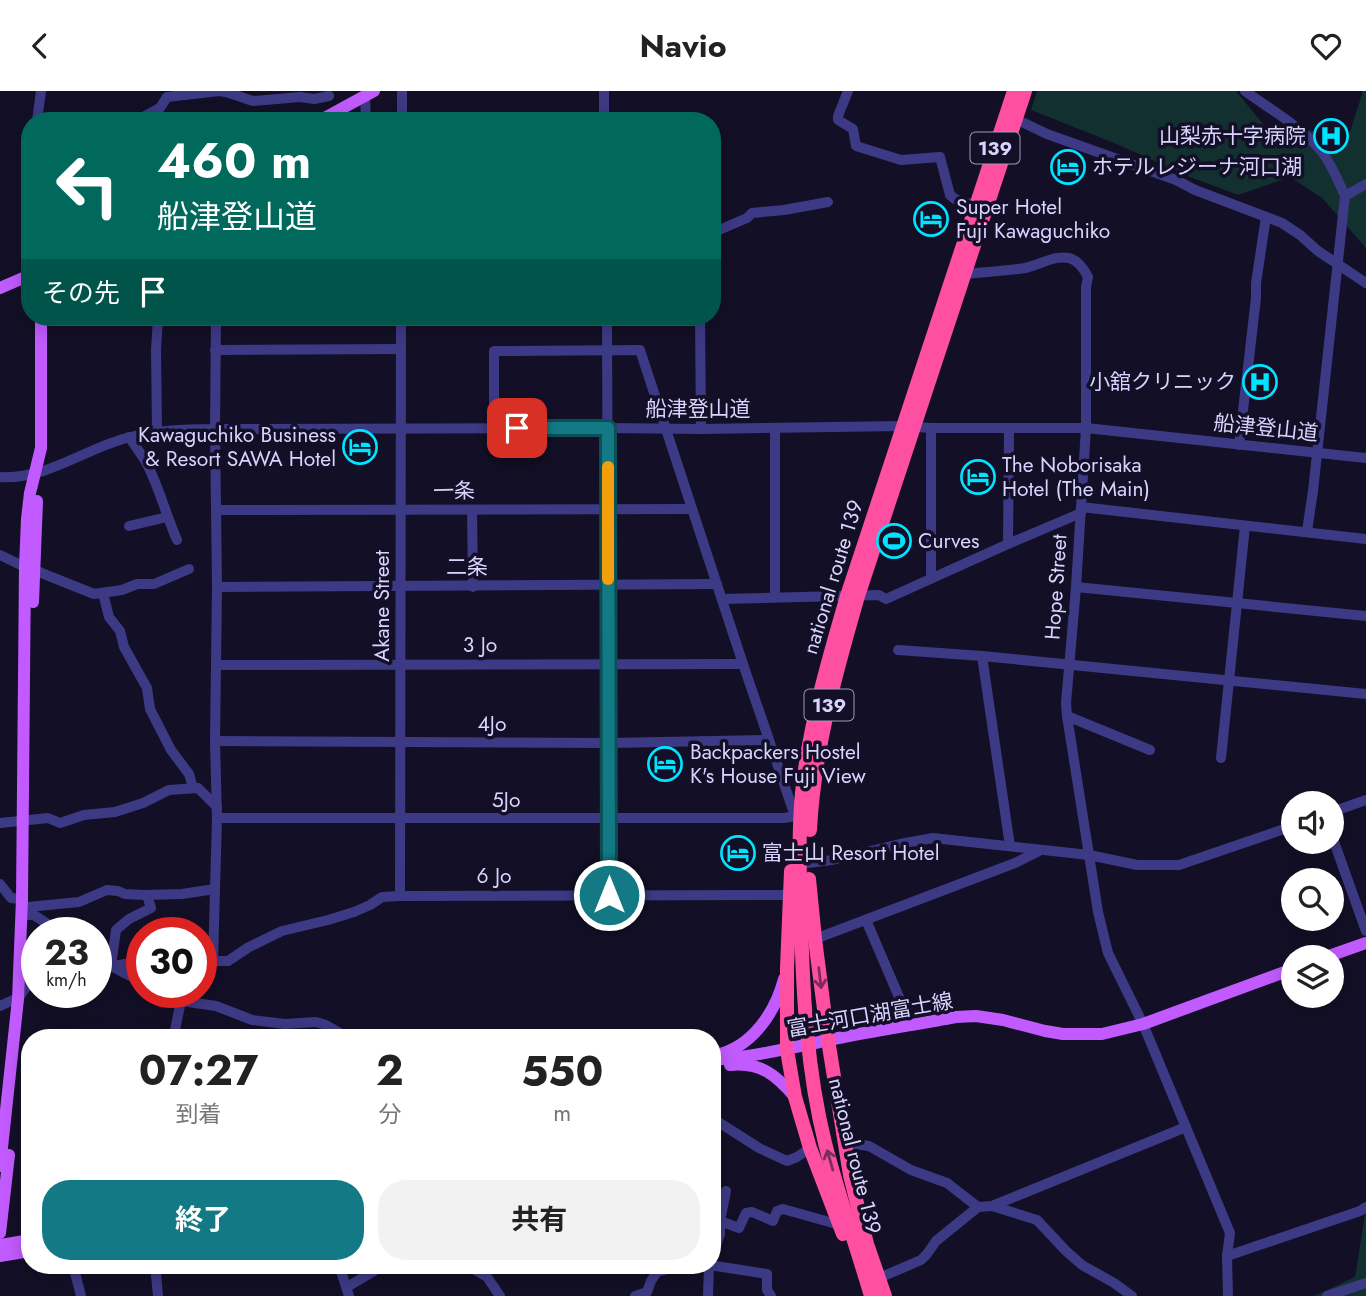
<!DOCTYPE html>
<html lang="ja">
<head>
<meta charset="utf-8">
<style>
  :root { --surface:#fff; --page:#f2f2f2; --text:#222; --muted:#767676; --accent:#137a85 }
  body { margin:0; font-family:Jost,"Noto Sans JP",sans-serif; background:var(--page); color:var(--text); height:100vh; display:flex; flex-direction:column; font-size:26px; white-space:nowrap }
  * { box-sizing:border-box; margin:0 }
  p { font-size:23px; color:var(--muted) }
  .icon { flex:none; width:38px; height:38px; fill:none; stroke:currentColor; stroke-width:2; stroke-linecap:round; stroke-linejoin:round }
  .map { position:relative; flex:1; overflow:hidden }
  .drawer { position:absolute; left:21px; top:938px; width:700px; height:245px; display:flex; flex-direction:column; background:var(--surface); border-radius:28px; box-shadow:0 4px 18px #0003 }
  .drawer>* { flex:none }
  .guide { position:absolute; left:21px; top:21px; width:700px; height:214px; border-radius:28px; box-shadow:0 4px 18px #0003; background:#00695c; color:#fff; overflow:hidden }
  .controls { position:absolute; left:1281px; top:700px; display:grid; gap:14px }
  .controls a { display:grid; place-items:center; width:63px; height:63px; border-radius:50%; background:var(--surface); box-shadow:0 4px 18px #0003; font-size:35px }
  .speed { position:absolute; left:21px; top:826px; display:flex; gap:14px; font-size:35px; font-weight:700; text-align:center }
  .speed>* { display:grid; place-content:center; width:91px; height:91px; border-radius:50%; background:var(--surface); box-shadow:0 4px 18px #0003; line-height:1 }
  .speed small { font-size:18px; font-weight:400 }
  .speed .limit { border:10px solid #d22; background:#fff; color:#111 }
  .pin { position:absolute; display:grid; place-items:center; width:60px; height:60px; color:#fff; margin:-30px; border-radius:14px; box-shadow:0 4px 10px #0006 }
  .me { position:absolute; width:77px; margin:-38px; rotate:0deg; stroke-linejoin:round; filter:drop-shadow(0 0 5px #0008) }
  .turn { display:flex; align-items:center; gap:24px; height:147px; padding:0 21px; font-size:32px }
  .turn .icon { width:91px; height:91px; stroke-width:2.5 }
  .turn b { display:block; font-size:49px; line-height:60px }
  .then { display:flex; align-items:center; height:66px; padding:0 21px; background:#0003; gap:14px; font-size:26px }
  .eta { display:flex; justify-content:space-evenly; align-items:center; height:119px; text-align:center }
  .eta b { font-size:42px; font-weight:700; line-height:49px }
  .action { display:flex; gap:14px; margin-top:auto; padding:14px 21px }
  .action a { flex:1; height:80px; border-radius:28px; background:var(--accent); color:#fff; font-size:28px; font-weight:700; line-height:80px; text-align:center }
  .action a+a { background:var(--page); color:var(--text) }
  header { display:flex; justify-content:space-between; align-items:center; height:91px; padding:0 21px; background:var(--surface); font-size:32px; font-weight:700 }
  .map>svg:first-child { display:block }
  .green { fill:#12302f }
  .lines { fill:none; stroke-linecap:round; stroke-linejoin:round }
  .minor { stroke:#3d3a85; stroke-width:10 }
  .major { stroke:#c25bff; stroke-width:12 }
  .highway { stroke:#ff4fa3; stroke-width:14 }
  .oneway { stroke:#7d2c5e }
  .route-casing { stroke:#0c4f56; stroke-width:18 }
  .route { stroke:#137a85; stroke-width:12 }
  .slow { stroke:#f59e0b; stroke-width:12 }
  .labels { text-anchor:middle; stroke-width:7; stroke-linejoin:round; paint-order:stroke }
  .shield { fill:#130f26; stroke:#9e99be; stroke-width:2 }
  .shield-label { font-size:19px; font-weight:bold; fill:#d9d4ff }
  .poi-label { font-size:21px; fill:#d9d4ff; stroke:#130f26; text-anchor:start }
  .street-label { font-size:21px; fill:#d9d4ff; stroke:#130f26 }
</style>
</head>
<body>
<header><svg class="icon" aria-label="back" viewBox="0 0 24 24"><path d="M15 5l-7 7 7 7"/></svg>Navio<svg class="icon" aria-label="heart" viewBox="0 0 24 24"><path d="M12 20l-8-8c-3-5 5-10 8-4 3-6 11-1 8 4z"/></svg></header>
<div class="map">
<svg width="1366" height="1205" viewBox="0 0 1366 1205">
  <rect width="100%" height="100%" fill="#130f26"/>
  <g class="green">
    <polygon points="1037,0 1236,0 1264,34 1349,44 1363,0 1366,0 1366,157 1322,107 1290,86 1238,104 1190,86 1119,54 1031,19"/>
    <polygon points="1366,1117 1366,1205 1314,1205 1355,1186"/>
  </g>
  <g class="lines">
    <g class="minor">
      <polyline points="848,0 838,25 838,29 853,38 856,55 901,69 940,66 950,104 955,108 976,115"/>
      <path d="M1245 0C1271 19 1302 36 1322 61 1332 74 1338 90 1345 105L1313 400 1307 440"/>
      <polyline points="365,5 366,30"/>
      <polyline points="37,30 41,0"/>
      <polyline points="136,30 160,17 167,6 219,0 226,1 253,10 300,6 314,8 329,5"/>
      <polyline points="402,30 402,0"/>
      <polyline points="604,30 604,0"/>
      <polyline points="1024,32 1047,43 1176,89 1195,99 1282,132 1300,144 1318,160 1366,192"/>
      <polyline points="1345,105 1366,93"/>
      <polyline points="712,142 747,127 752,122 784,119 828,111"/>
      <path d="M964 183C984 181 1005 180 1025 177 1040 174 1054 164 1069 167 1078 169 1084 178 1088 186L1086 196V337L1076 496 1066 612 1067 625 1098 821 1108 862 1143 933 1230 1142 1227 1165 1228 1205"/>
      <polyline points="607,226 609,804"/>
      <polyline points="700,226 701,338"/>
      <polyline points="215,259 401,258"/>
      <polyline points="157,339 156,259 158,226"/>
      <path d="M129 346C135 355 143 365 148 375 160 399 166 424 177 449"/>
      <polyline points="1239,354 1256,207 1256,192 1266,126"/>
      <path d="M0 386C44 389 82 360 123 348 154 339 184 338 215 338L608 337 701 338 903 335 931 337H1086L1366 367"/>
      <polyline points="1081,416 1366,448"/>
      <polyline points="217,419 691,418"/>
      <polyline points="472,419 473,496"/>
      <polyline points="129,435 167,426"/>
      <polyline points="1008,453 1009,337"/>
      <polyline points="0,464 25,476"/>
      <polyline points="34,479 94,503 122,499 137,493 154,493 189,478"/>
      <polyline points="931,488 931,337"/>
      <polyline points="217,496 717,493"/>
      <polyline points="1076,496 1366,525"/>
      <polyline points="103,502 109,526 120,540 124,556 147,597 150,618 171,659 189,683 193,697"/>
      <polyline points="775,506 775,337"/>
      <polyline points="722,508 879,504 886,508 1008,453 1081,422"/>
      <polyline points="898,559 982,565 1366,603"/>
      <polyline points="982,565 1010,755"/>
      <polyline points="217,574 743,573"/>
      <polyline points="1067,625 1150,659"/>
      <polyline points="215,650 609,652 769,649"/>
      <polyline points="1221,667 1245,435"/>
      <polyline points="1332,721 1366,709"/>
      <polyline points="217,727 784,727 795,725 743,573 640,259 494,260 494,337"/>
      <polyline points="0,732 48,727 60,732 84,724 115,721 143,712 169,699 198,697 217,716"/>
      <polyline points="1332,745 1366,840"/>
      <polyline points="808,772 832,769 900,753 933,747 1089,764 1137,774 1179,774 1293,735"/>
      <polyline points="0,793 11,807 22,808"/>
      <polyline points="400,805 401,226"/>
      <polyline points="28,816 79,811 107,799 118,800 125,803 144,804 182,803 215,798"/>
      <polyline points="28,824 34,824 61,842"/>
      <polyline points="866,829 911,934"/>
      <polyline points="815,848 1015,772 1039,760"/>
      <polyline points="96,865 111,875 142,891"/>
      <polyline points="201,870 228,870 249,856 282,840 328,829 354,821 370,814 382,806 400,805 790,804"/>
      <polyline points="213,871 217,727 215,650 217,496 215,338 216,226"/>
      <polyline points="111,875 116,839 129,828 151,817 147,804"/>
      <polyline points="96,878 142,870"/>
      <polyline points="163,901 181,910 175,939 178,947"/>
      <polyline points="181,910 216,915 252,929 285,933 316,931 326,934 349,947"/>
      <polyline points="0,915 13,909 18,908 26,896 37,892"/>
      <polyline points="712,1027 759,1057 787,1070 797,1066 810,1057"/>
      <polyline points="846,1052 869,1055 911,1079 947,1092 978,1116 992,1115 1186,1036"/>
      <polyline points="992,1115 1037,1129 1066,1160 1082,1174 1114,1192 1132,1205"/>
      <polyline points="720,1130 739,1137 746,1122 752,1121 773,1130 777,1120 783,1118 840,1134"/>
      <polyline points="712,1165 720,1143 720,1130 726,1100"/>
      <polyline points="1227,1165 1360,1120 1366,1116"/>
      <polyline points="73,1174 81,1205"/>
      <polyline points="339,1174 349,1205"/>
      <polyline points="467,1174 487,1186 500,1205"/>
      <polyline points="879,1187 921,1169 927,1163 936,1150 978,1116"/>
      <polyline points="347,1196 384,1174"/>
      <polyline points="158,1205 156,1184 158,1174"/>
      <polyline points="635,1205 647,1201 651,1190 657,1181 683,1174"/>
      <polyline points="708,1205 709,1174 767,1183 767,1199 771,1205"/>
      <polyline points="1327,1205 1366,1192"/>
    </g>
    <g class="major">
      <polyline points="319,30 374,0"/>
      <polyline points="0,197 30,184"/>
      <polyline points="33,511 37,410"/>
      <polyline points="1326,866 1366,852"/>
      <path d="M716 964C752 956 775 922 784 888"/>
      <path d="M712 969C752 966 790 957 829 949 871 940 913 934 956 926L976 925 1003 929 1045 940 1063 943H1102L1143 933 1293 878"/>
      <path d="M730 974C761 971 776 984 795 1006"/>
      <polyline points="0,1075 18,908 22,808 25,476 27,428 30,402 41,357 41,226"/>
      <polyline points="0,1142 9,1064"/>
      <polyline points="0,1154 30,1149"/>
      <polyline points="0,1165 30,1160"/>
    </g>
    <g class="highway">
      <path d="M810 739C814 659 836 581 858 505L1025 0"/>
      <polyline points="791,780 787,877 787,959 795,1006 810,1057 843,1143"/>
      <polyline points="809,788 815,848 828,949 850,1084 867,1153 885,1205"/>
      <path d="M871 1205C856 1154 838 1103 825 1052 807 979 803 905 801 830 800 788 798 745 802 702 809 635 828 570 847 505L1014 0"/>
    </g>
  </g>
  <defs><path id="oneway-shaft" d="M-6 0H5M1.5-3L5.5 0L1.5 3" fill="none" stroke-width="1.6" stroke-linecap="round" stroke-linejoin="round" transform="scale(1.75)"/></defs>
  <g class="oneway">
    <use href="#oneway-shaft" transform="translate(820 887) rotate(83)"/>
    <use href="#oneway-shaft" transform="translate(830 1069) rotate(-106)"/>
  </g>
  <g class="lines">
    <g class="route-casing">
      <polyline id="route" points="517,337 608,337 609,804"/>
    </g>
    <use href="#route" class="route"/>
    <polyline class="slow" points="608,376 608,488"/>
  </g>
  <defs>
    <g id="hospital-ring" transform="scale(1.75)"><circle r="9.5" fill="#130f26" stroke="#00e5ff" stroke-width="1.5"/><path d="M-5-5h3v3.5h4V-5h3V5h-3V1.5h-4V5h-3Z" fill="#00e5ff"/></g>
    <g id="hotel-ring" transform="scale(1.75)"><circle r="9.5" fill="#130f26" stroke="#00e5ff" stroke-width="1.5"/><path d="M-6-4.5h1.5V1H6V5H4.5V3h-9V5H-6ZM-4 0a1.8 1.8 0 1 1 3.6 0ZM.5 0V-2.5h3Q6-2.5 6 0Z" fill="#00e5ff"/></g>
    <g id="stadium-ring" transform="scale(1.75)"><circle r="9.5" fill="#130f26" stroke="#00e5ff" stroke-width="1.5"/><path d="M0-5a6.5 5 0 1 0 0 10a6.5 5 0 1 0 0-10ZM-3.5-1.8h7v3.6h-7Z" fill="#00e5ff"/></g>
  </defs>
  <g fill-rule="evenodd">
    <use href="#hospital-ring" x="1331" y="45"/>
    <use href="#hotel-ring" x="1068" y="76"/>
    <use href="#hotel-ring" x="931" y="128"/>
    <use href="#hospital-ring" x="1260" y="291"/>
    <use href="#hotel-ring" x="360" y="356"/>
    <use href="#hotel-ring" x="978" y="386"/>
    <use href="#stadium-ring" x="894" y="450"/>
    <use href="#hotel-ring" x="665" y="673"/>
    <use href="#hotel-ring" x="738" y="762"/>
  </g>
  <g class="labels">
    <g class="shield">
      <rect x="970.5" y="41.5" width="49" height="31" rx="5"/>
      <rect x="804.5" y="598.5" width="49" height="31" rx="5"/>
    </g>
    <g class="shield-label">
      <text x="995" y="64">139</text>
      <text x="829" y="621">139</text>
    </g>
    <g class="poi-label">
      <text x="1306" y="52" text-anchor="end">山梨赤十字病院</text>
      <text x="1092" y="83">ホテルレジーナ河口湖</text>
      <text x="956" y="123">Super Hotel<tspan x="956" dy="24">Fuji Kawaguchiko</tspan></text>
      <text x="1236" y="298" text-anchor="end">小舘クリニック</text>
      <text x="336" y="351" text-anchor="end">Kawaguchiko Business<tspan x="336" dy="24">&amp; Resort SAWA Hotel</tspan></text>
      <text x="1002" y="381">The Noborisaka<tspan x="1002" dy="24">Hotel (The Main)</tspan></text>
      <text x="918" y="457">Curves</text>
      <text x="690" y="668">Backpackers Hostel<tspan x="690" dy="24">K's House Fuji View</tspan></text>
      <text x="762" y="769">富士山 Resort Hotel</text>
    </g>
    <g class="street-label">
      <text x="698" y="325">船津登山道</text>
      <text transform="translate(1266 337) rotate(6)" y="7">船津登山道</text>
      <text transform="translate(454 400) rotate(-1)" y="7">一条</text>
      <text x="467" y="483">二条</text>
      <text transform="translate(833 486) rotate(-73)" y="7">national route 139</text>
      <text transform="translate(1056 496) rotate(-86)" y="7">Hope Street</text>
      <text transform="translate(382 515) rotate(-90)" y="7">Akane Street</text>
      <text x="480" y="561">3 Jo</text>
      <text x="492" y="640">４Jo</text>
      <text x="506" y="716">５Jo</text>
      <text x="494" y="792">6 Jo</text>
      <text transform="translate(870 924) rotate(-10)" y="7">富士河口湖富士線</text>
      <text transform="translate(855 1065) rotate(76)" y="7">national route 139</text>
    </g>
  </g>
</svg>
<div class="controls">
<a><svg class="icon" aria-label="sound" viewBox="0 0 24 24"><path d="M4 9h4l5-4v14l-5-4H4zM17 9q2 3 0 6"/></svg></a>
<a><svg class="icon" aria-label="search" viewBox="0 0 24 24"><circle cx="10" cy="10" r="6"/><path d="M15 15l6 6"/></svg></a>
<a><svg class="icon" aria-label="layers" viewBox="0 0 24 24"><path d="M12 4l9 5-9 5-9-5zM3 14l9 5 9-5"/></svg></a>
</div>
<div class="speed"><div>23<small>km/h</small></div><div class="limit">30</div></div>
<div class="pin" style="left:517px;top:337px;background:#d93025"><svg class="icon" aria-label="arrive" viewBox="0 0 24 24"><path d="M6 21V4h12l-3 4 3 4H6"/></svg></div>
<svg class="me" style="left:609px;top:804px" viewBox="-20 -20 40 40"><circle r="17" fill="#137a85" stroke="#fff" stroke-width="3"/><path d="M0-11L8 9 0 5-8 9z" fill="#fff"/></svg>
<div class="guide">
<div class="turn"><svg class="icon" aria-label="left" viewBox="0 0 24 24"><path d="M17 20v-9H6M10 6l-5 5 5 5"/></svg><div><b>460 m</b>船津登山道</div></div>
<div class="then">その先<svg class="icon" aria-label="arrive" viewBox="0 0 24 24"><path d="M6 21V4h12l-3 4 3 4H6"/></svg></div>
</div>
<section class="drawer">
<div class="eta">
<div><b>07:27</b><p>到着</p></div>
<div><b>2</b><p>分</p></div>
<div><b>550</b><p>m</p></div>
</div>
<div class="action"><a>終了</a><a>共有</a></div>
</section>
</div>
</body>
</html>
